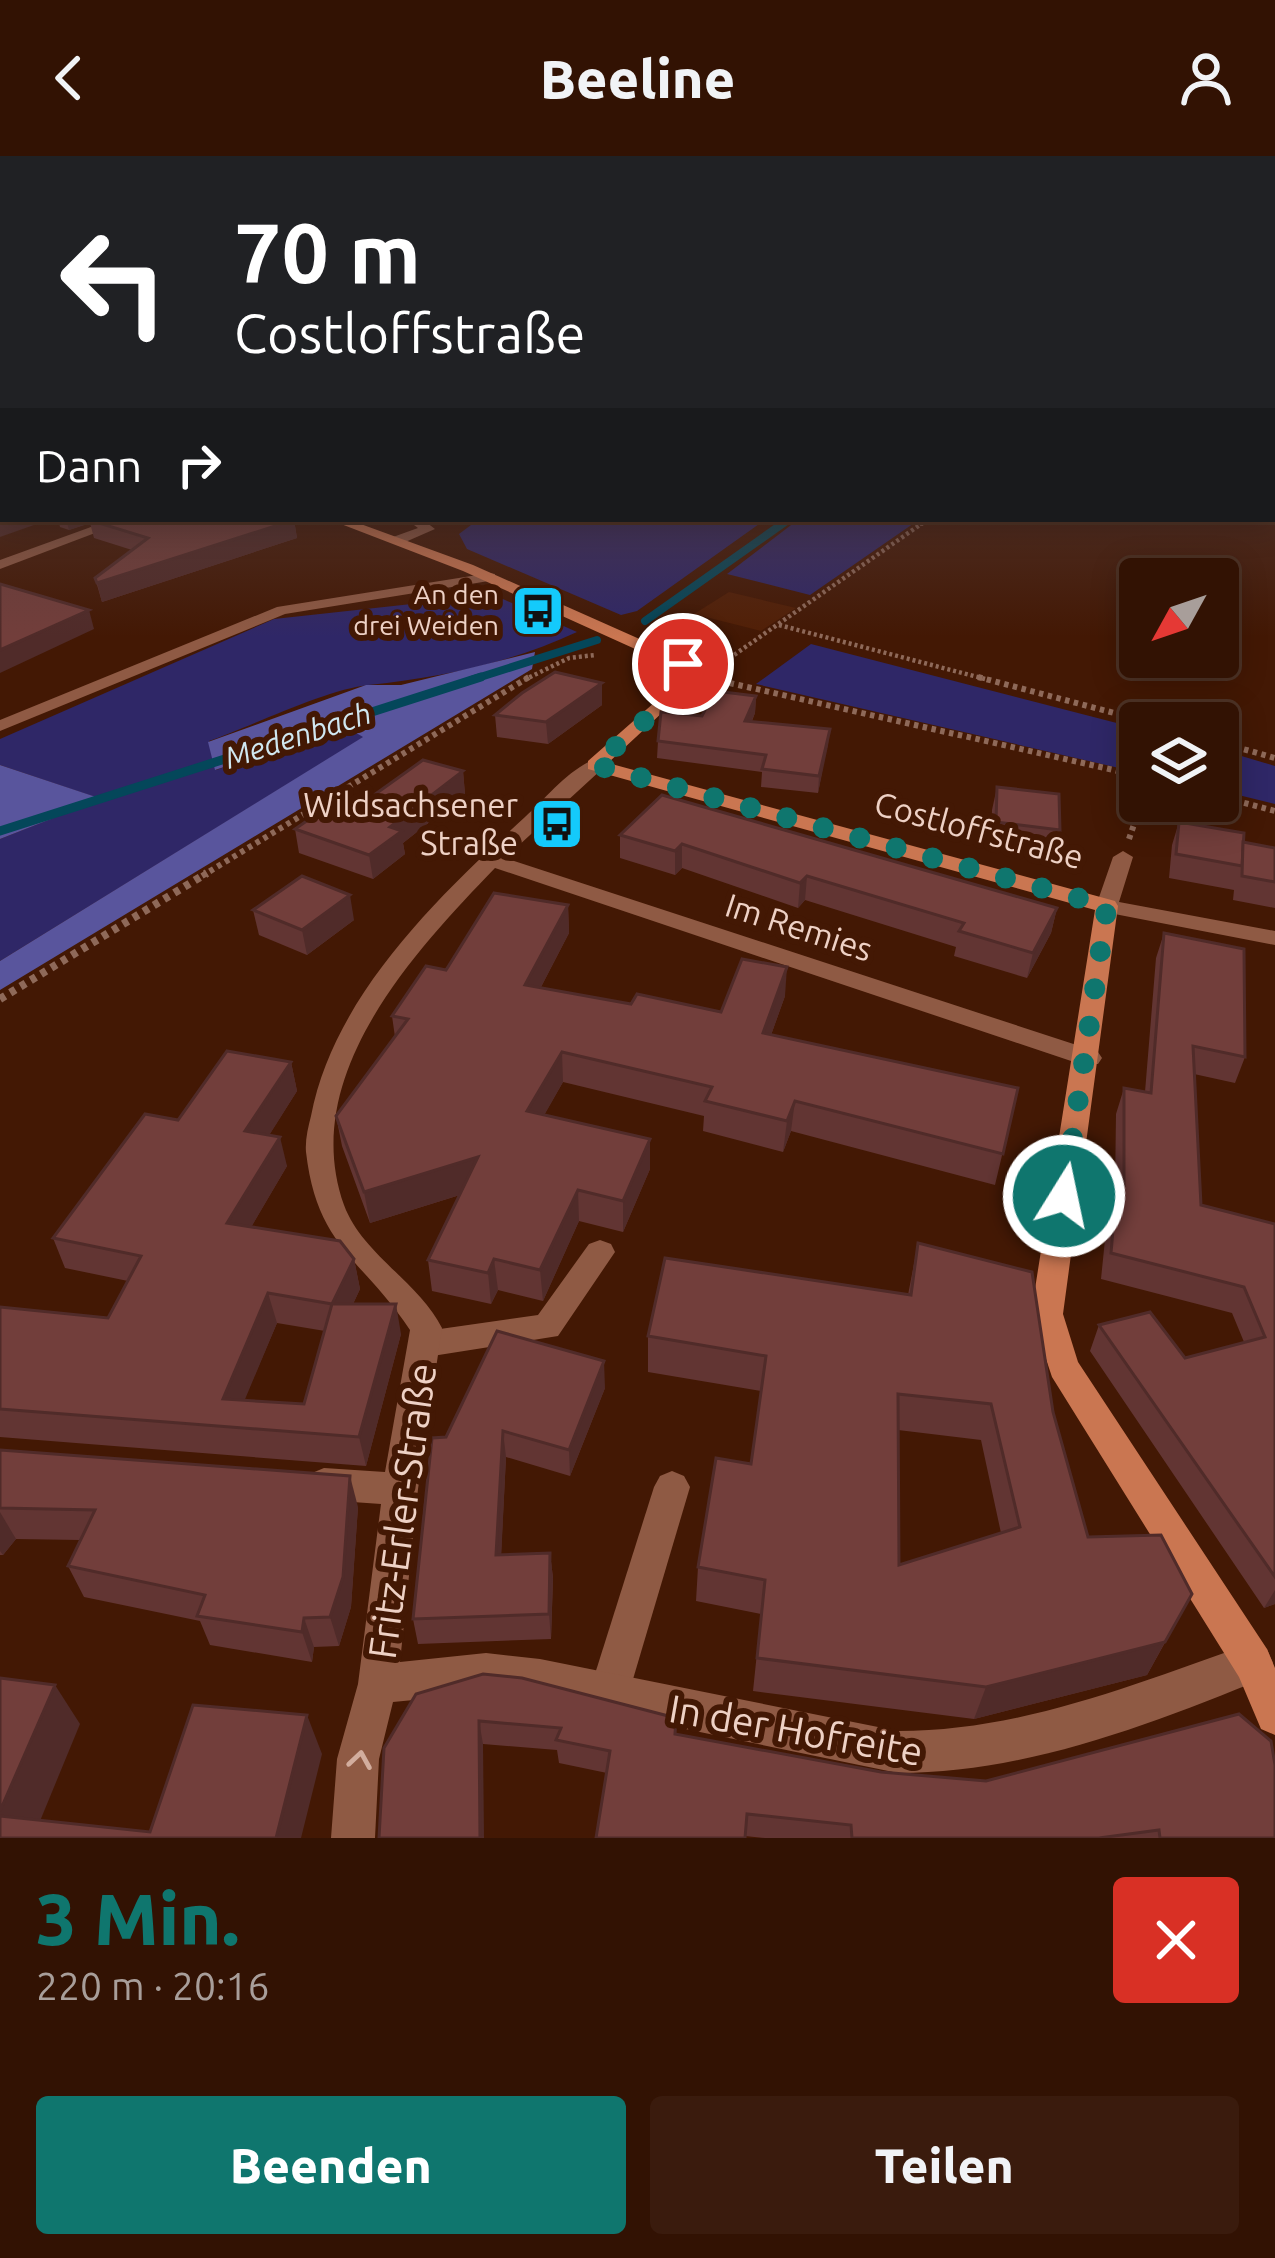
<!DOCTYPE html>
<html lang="de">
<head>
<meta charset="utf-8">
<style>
  :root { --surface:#321203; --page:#3a1b0d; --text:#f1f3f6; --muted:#a89e9a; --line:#4d3225; --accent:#0f766e }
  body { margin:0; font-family:Ubuntu,sans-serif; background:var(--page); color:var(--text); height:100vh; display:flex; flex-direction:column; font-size:45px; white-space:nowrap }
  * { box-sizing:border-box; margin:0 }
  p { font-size:39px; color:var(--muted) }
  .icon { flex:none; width:66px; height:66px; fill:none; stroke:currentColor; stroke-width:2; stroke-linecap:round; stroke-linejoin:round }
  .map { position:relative; height:1682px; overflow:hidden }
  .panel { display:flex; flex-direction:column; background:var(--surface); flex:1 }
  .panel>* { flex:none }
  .guide { position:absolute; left:0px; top:0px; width:1275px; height:366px; box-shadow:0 6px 30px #0003,0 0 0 3px var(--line); background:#202124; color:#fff; overflow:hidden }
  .needle { width:78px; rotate:230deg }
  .controls { position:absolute; left:1119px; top:402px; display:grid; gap:24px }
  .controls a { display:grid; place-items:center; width:120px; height:120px; border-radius:12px; background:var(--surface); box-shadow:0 6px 30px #0003,0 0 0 3px var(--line); font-size:60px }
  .pin { position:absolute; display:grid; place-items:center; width:102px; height:102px; color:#fff; margin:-51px; border:6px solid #fff; border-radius:50%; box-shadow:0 3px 12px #0007 }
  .me { position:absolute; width:132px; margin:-66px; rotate:10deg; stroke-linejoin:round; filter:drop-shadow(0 0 9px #0008) }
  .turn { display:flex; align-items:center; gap:42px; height:252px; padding:0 36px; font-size:54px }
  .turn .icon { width:156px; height:156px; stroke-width:2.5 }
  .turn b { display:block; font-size:84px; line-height:102px }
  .then { display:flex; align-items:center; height:114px; padding:0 36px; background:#0003; gap:24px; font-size:45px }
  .round { display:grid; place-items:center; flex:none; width:126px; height:126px; border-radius:12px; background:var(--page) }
  .headline { display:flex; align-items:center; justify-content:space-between; height:204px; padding:0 36px }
  h1 { font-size:72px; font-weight:800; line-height:90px; color:var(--accent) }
  .action { display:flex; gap:24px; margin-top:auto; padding:24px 36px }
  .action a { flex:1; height:138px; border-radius:12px; background:var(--accent); color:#fff; font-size:48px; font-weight:800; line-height:138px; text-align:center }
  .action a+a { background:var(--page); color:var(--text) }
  header { display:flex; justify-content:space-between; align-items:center; height:156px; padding:0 36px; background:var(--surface); font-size:54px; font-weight:800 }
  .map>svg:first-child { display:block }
  .built { fill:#511f06 }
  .green { fill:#2f2767 }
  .forest { fill:#59559d }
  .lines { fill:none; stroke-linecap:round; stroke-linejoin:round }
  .stream-far2 { stroke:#04475a; stroke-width:6 }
  .stream-far1 { stroke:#04475a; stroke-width:8 }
  .stream { stroke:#04475a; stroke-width:9 }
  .path-far3 { stroke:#8e6959; stroke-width:3; stroke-dasharray:3 3; stroke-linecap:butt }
  .path-far2 { stroke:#8e6959; stroke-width:4.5; stroke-dasharray:3 3; stroke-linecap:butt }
  .path-far1 { stroke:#8e6959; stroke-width:6; stroke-dasharray:4.5 4.5; stroke-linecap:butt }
  .path { stroke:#8e6959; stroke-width:8; stroke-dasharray:6 6; stroke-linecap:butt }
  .lane { fill:#8f5a44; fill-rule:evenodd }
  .street { fill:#8f5a44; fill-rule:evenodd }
  .secondary { fill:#ca7651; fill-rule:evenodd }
  .wall { fill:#623533; fill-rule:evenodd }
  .shaded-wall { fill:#502b29 }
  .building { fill:#723e3b; stroke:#502b29; stroke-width:3; fill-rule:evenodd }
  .oneway { stroke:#d2ad9e }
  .route { stroke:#0f766e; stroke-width:21; stroke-dasharray:0 37.8 }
  .labels { text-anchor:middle; stroke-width:12; stroke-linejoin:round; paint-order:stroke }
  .far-poi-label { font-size:27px; fill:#eed1c5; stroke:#431804; text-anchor:end }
  .far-water-label { font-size:30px; font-style:italic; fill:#d0e8f1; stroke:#431804 }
  .poi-label { font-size:33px; fill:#eed1c5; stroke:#431804; text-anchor:end }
  .street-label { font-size:33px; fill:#eed1c5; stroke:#431804 }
  .near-street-label { font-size:39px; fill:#eed1c5; stroke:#431804 }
</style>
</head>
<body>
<header><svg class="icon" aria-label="back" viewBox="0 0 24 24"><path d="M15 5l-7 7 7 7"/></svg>Beeline<svg class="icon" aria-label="person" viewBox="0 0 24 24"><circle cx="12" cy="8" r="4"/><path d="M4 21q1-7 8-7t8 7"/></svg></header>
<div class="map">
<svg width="1275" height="1682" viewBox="0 0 1275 1682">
  <rect width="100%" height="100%" fill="#431804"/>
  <polygon class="built" points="729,436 796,452 761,475 694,458"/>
  <g class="green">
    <polygon points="479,363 766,363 637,455 621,459 467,393 459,378"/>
    <polygon points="799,363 920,363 810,439 727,418"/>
    <path d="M494 439 577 476C511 507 441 521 369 529 327 533 252 570 209 585L216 614 346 571 364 581 0 805V683L101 643 0 609V583L274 463Z"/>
    <polygon points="811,488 1140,573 1140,596 1132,615 756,528"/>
    <polygon points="1218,593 1275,610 1275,648 1218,634"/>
  </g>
  <g class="forest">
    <polygon points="535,496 532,513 0,834 0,805 363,581 346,571 215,614 208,586 366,529 401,529"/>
    <polygon points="0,609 102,643 0,683"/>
  </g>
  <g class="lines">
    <polyline class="stream-far2" points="781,369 790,363"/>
    <g class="stream-far1">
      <polyline points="645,465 785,366"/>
      <polyline points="471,524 597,484"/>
    </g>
    <polyline class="stream" points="0,675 481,521"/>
    <polyline class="path-far3" points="920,369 929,363"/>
    <g class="path-far2">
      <polyline points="779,469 989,524"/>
      <polyline points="707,510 724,506 924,366"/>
      <polyline points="712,523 717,524"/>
      <polyline points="524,524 569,502 595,499"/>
    </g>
    <g class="path-far1">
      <polyline points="978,521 1152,567"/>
      <polyline points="712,523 1140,620"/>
      <polyline points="1218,586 1275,602"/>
      <polyline points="1218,640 1275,655"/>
      <polyline points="1129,683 1142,645"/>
      <polyline points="202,720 529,521"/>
    </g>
    <polyline class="path" points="0,843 207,717"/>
    <g class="lane">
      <polygon points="406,363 422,363 435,373 403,387 393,387 393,381 418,372"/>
      <polygon points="490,417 495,418 495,424 285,458 0,575 0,564 277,451"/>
      <polygon points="1123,695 1133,701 1119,746 1275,775 1275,789 1099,755 1096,750 1113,701"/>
      <polygon points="600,1084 611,1088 615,1096 558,1180 426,1201 415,1197 410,1188 415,1179 426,1175 538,1159 589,1088"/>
      <polygon points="672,1315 684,1320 690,1331 628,1540 622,1554 608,1560 594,1554 588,1540 654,1331 660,1320"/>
    </g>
    <g class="street">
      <polygon points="113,363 132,363 0,413 0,404"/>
      <path d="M595 603 604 609 602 613 505 702 1098 896 1102 902 1098 908H1080L495 712C413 797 298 920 344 1049 362 1098 419 1126 442 1172L418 1333 400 1506 486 1497 540 1503 898 1575C1024 1575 1136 1527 1253 1487L1267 1493 1273 1507 1267 1521C1150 1569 1025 1617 898 1617L540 1543 486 1537 393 1546 379 1603 375 1682H331L337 1603 358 1528 381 1348 324 1344 312 1339 306 1328 312 1317 324 1312 385 1316 410 1174C363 1103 317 1092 306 996 305 984 308 972 311 960 334 839 440 739 525 661 545 643 569 613 595 603Z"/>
    </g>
    <g class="secondary">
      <polygon points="0,247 3,248 3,254 0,253"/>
      <polygon points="328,363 347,363 473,409 689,505 692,529 608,607 1115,745 1118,750 1063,1158 1078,1206 1267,1493 1275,1512 1275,1579 1261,1573 1239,1521 1052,1221 1031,1158 1095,754 588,613 588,605 672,531 678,525 675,511 463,415"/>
    </g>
  </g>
  <g class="wall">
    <polygon points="58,363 290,363 294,364 297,382 102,446 95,422 132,394 94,382 90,367 69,374 60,371"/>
    <polygon points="602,527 602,549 548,588 497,581 495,559"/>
    <polygon points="756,540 755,557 752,565 830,573 818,637 761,631 762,616 657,602 658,585 702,560"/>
    <polygon points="463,615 465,638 403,687 405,698 373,723 299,697 295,673"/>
    <polygon points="997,631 1060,674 1054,698 991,690 992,654"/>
    <polygon points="1179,666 1243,687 1275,692 1275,752 1233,744 1234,734 1169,722 1172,689"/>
    <polygon points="620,679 1057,752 1051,777 1027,822 954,800 956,791 805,744 798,752 682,712 675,719 620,702"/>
    <polygon points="568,749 569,777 541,831 631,848 721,856 785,840 771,879 1018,932 995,1029 791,975 783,996 703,975 704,960 563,926 544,959 650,1013 623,1076 579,1065 543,1145 498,1134 491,1148 432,1135 428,1104 460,1039 370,1067 342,990 336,960 395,881 392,860 446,814"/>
    <polygon points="253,754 354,764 307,799 259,779"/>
    <polygon points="1164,777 1245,901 1235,927 1194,918 1201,1049 1275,1068 1275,1448 1264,1452 1090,1195 1099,1169 1185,1202 1244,1186 1232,1157 1101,1123 1108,1054 1115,1032 1116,958 1124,932 1145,936 1156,802"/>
    <path d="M291 906 297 935 269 979 287 1010 251 1071 354 1103 360 1133 353 1148 401 1178 366 1310 0 1281V1151L108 1162 128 1125 65 1112 53 1082 178 964ZM277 1167 325 1175 304 1248 244 1244Z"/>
    <path d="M918 1087 1053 1256 1088 1381 1192 1438 1147 1519 974 1563 753 1535 761 1458 696 1445 698 1411 751 1308 761 1235 648 1216V1180L908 1139ZM898 1274 981 1284 1001 1377 899 1409Z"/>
    <polygon points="605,1232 570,1320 506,1301 501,1399 550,1397 553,1422 551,1483 418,1488 413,1463 446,1281"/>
    <polygon points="0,1294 358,1351 351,1451 339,1490 314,1491 312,1506 210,1489 200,1465 84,1441 68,1410 80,1384 16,1383 3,1399 0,1399"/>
    <polygon points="416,1538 676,1578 881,1616 1275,1682 765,1682 745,1680 607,1617 559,1607 557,1594 483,1588"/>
  </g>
  <g class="shaded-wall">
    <polygon points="3,360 3,363 51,363 0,381 0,361"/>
    <polygon points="66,363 102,363 89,364 90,367 69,374"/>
    <polygon points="294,364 297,382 102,446 97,427"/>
    <polygon points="89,454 94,473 0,517 0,494"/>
    <polygon points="602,527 602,549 548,588 546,566"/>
    <polygon points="756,540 755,557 744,582 745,565"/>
    <polygon points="830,573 828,590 818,637 819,620"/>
    <polygon points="463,615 465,638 403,687 405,698 373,723 369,699 390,671"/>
    <polygon points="682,688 682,712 675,719 675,695"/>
    <polygon points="807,720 805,744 798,752 800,727"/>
    <polygon points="350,739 354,764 307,799 302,774"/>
    <polygon points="568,749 569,777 527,858 525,829"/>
    <polygon points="1057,752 1051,777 1027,822 1033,797"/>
    <polygon points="787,811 785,840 761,907 763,877"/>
    <polygon points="562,896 563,926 529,986 527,955"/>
    <polygon points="291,906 297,935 253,1005 245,975"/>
    <polygon points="795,945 791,975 783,996 787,965"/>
    <polygon points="280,981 287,1010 236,1097 227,1067"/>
    <polygon points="650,983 650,1013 623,1076 623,1045"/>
    <polygon points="478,1001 482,1032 370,1067 364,1036"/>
    <polygon points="578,1034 579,1065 543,1145 540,1114"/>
    <polygon points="354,1103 360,1133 339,1178 332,1148"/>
    <polygon points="494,1103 498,1134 491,1148 488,1117"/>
    <polygon points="268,1137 277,1167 233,1272 223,1243"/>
    <polygon points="396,1148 401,1178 366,1310 359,1281"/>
    <polygon points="604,1205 605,1232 570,1320 569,1294"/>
    <polygon points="503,1275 506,1301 500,1424 496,1399"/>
    <polygon points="350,1320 358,1351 351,1451 339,1490 330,1461"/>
    <polygon points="0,1356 16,1383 3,1399 0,1395"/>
    <polygon points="550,1397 553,1422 551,1483 549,1458"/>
    <polygon points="1275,1434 1275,1448 1264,1452"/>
    <polygon points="304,1462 314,1491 312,1506 302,1476"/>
    <polygon points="1165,1486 1147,1519 974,1563 986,1531"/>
    <polygon points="55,1529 80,1568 33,1682 0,1662 0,1655"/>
    <polygon points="307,1559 322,1598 301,1682 276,1682"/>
    <polygon points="479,1565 483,1588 484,1682 480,1682"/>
  </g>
  <g class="building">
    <polygon points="0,284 3,285 3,360 0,361"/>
    <polygon points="92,363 290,363 294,364 97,427 95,422 148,382 89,364"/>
    <polygon points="0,428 89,454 0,494"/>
    <polygon points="555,516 602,527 546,566 495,559 522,537"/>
    <polygon points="715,535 756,540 745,565 830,573 819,620 762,613 766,599 658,585 661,556 702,560"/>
    <polygon points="423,604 463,615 390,671 402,675 369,699 295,673 340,642 360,649"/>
    <polygon points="997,631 1059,638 1060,674 996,666"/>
    <polygon points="662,639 1057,752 1033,797 959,775 964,767 807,720 800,727 682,688 675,695 620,679"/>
    <polygon points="1179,666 1244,677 1242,710 1176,698"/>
    <polygon points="1243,686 1275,692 1275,726 1242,720"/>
    <polygon points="302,720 350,739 302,774 253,754"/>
    <polygon points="494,737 568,749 525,829 631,848 637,838 721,856 742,803 787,811 763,877 1018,932 1003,998 795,945 787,965 705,945 712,931 562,896 527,955 650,983 623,1045 578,1034 540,1114 494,1103 488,1117 428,1104 478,1001 364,1036 336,960 408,863 392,860 426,810 446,814"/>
    <polygon points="1164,777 1244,793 1245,901 1193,890 1201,1049 1275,1068 1275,1421 1099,1169 1150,1156 1185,1202 1265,1181 1244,1131 1111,1097 1117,1027 1124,1029 1124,932 1151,937"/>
    <path d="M227 895 291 906 245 975 280 981 227 1067 340 1085 354 1103 332 1148H396L359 1281 0 1253V1151L108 1162 141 1100 53 1082 145 958 178 964ZM268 1137 332 1148 304 1248 223 1243Z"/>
    <path d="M918 1087 1032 1116 1053 1256 1088 1381 1161 1379 1192 1438 1165 1486 986 1531 757 1502 765 1424 698 1411 716 1302 751 1308 766 1200 648 1180 665 1102 911 1139ZM898 1238 991 1248 1020 1371 899 1409Z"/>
    <polygon points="497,1175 604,1205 569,1294 503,1275 496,1399 550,1397 549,1458 413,1463 432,1282 446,1281"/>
    <polygon points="0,1294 350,1320 343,1421 330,1461 304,1462 302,1476 197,1460 205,1439 68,1410 95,1354 0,1352"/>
    <polygon points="483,1518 522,1522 676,1562 675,1578 881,1616 986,1625 1239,1558 1271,1585 1275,1609 1275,1682 1160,1682 1159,1674 1099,1682 852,1682 851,1669 747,1658 745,1682 596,1682 610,1595 556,1584 561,1572 479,1565 480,1682 379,1682 384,1592 416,1538"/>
    <polygon points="0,1522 55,1529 0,1655"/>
    <polygon points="193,1549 307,1559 276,1682 0,1682 0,1660 150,1676"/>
  </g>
  <defs><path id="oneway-chevron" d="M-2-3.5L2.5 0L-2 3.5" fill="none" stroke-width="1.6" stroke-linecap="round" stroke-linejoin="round" transform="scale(3)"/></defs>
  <use class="oneway" href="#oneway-chevron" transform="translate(360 1604) rotate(-81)"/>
  <linearGradient id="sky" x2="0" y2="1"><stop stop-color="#250d02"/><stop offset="0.51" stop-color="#553d3a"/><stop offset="1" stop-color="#553d3a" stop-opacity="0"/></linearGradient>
  <rect width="1275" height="481" fill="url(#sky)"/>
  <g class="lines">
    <polyline class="route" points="683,508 686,525 678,535 595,609 1107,750 1064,1040"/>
  </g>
  <defs>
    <g id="bus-square" transform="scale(2.7)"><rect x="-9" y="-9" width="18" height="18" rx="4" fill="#14cafb" stroke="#431804"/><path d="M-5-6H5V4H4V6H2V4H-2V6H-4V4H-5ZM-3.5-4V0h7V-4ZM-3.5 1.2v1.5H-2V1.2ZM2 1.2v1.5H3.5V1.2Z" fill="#111"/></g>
  </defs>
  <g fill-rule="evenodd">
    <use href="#bus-square" x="538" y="455"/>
    <use href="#bus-square" x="557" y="668"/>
  </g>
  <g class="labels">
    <g class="far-poi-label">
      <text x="499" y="448">An den<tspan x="499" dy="31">drei Weiden</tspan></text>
    </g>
    <g class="far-water-label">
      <text transform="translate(298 580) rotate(-18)" y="10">Medenbach</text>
    </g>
    <g class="poi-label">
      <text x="518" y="661">Wildsachsener<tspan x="518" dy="38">Straße</tspan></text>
    </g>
    <g class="street-label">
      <text transform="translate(979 674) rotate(15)" y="12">Costloffstraße</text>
      <text transform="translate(799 771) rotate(18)" y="12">Im Remies</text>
    </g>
    <g class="near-street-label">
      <text transform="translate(402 1355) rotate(-82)" y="14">Fritz-Erler-Straße</text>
      <text transform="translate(796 1574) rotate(10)" y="14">In der Hofreite</text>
    </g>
  </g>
</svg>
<div class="controls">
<a><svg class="needle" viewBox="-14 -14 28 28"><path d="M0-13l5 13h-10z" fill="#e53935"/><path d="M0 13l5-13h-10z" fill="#a89e9a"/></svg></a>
<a><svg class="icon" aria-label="layers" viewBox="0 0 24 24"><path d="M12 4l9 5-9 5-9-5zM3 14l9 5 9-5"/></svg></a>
</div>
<div class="pin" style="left:683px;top:508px;background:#d93025"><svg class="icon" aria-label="arrive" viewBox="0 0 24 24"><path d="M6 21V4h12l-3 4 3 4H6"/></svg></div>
<svg class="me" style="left:1064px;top:1040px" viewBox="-20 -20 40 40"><circle r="17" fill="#0f766e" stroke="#fff" stroke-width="3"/><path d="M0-11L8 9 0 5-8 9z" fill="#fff"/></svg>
<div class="guide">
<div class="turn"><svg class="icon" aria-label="left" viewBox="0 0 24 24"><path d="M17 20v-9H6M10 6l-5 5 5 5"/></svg><div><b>70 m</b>Costloffstraße</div></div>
<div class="then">Dann<svg class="icon" aria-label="right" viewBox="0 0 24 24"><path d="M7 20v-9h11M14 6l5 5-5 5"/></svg></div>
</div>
</div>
<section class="panel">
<div class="headline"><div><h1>3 Min.</h1><p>220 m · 20:16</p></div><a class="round" style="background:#d93025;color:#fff"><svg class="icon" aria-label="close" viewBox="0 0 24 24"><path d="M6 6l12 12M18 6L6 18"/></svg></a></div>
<div class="action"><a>Beenden</a><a>Teilen</a></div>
</section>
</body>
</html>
